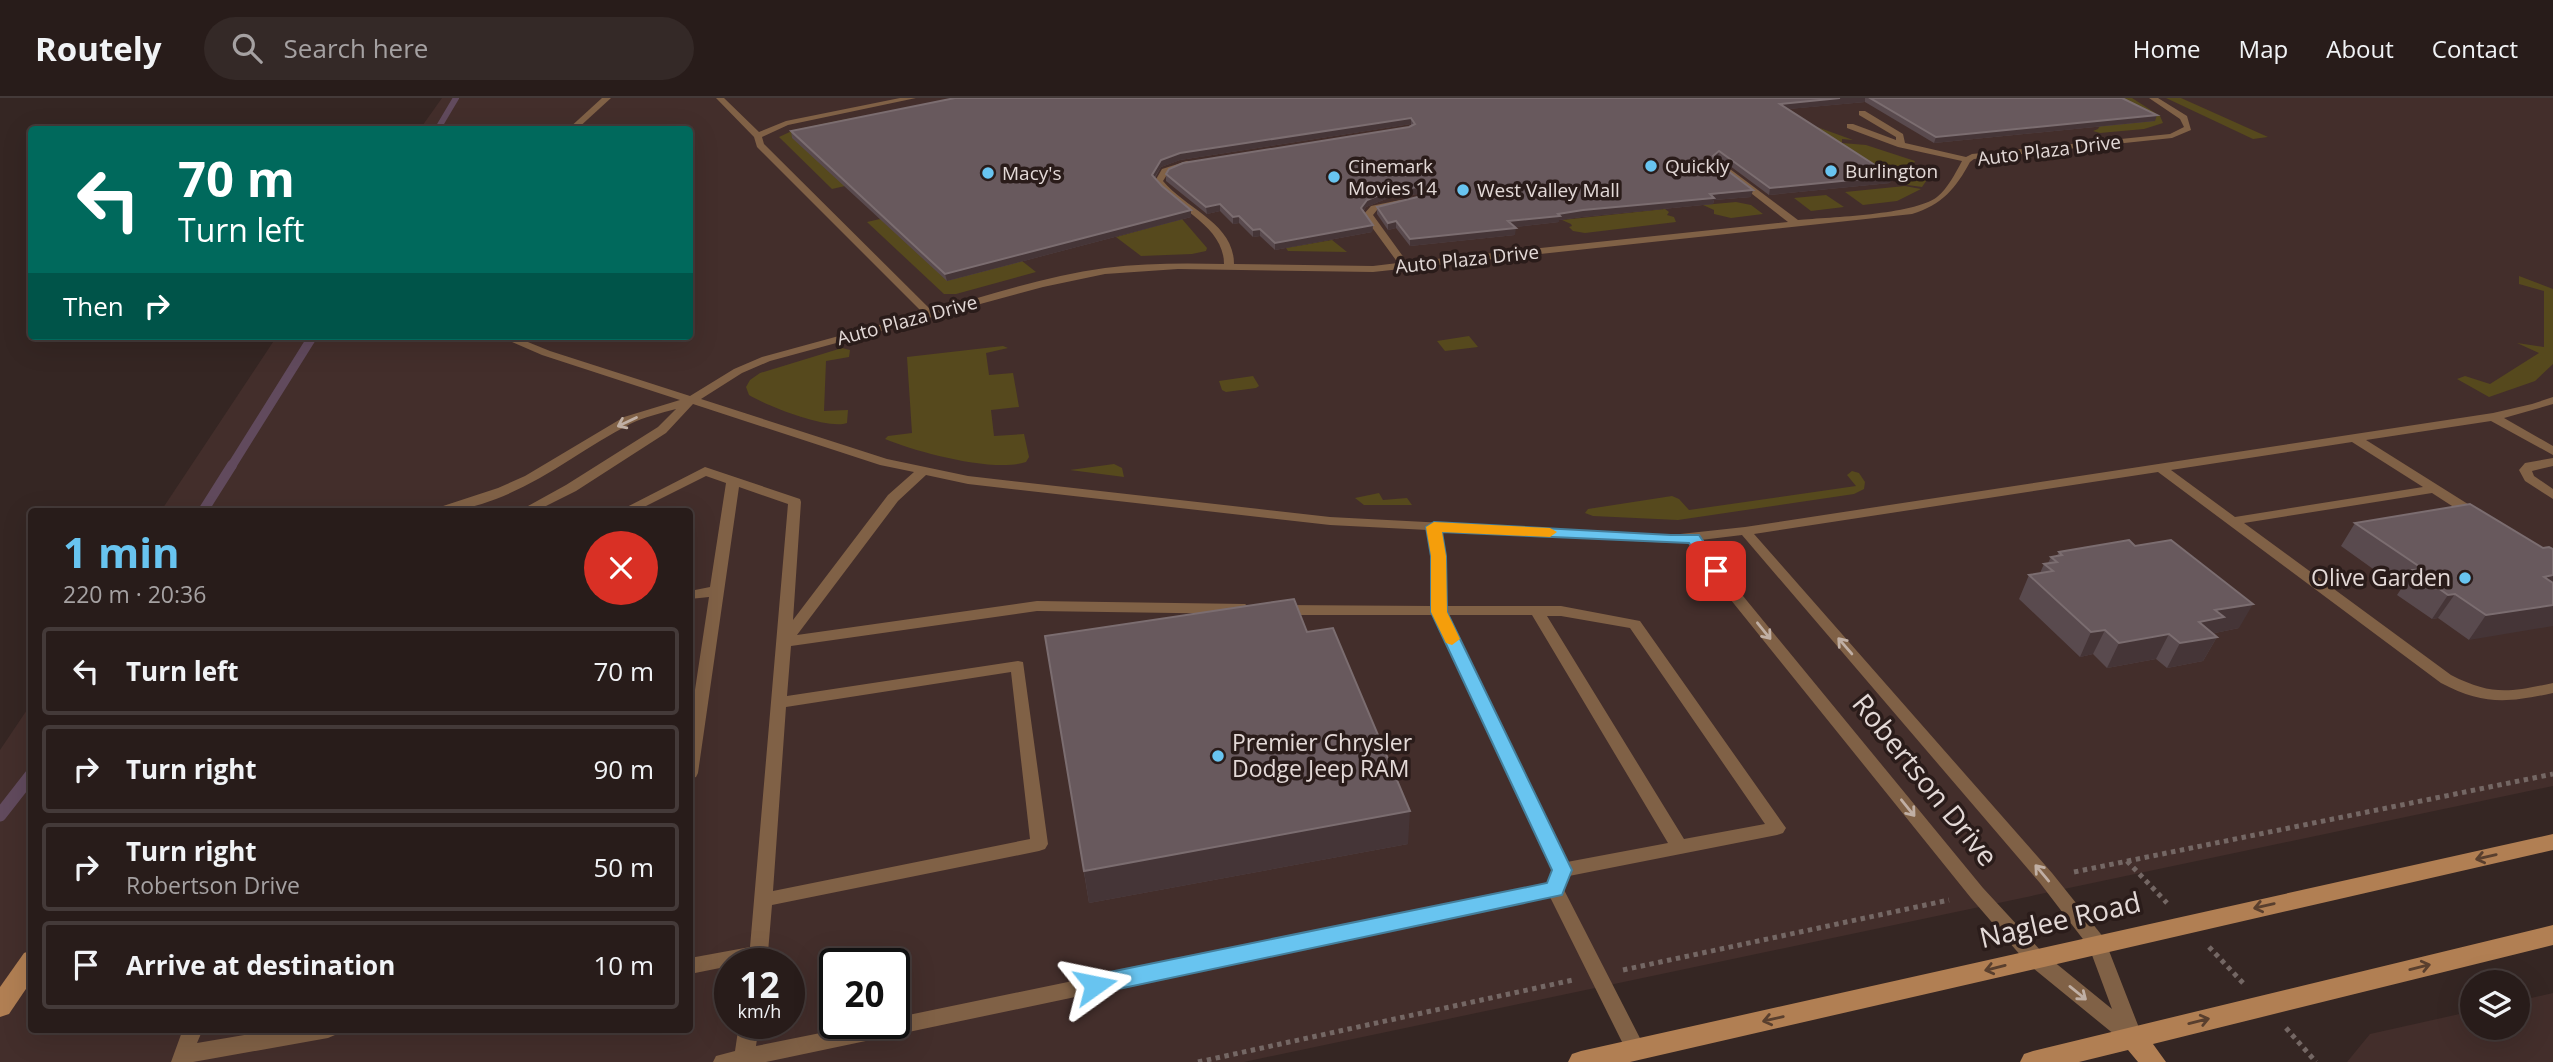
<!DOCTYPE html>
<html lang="en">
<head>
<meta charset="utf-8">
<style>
  :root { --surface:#281c1a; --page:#342927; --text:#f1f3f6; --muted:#a5a1a2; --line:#443a39; --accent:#68c4f0 }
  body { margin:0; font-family:"Open Sans",sans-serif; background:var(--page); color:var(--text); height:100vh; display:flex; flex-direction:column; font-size:26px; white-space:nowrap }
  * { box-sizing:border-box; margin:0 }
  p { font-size:23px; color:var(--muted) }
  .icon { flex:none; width:38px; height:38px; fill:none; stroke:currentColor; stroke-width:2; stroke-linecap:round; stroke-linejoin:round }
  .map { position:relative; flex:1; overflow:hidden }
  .side { position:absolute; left:28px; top:410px; width:665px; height:525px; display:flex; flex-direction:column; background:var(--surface); border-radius:7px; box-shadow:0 7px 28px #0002,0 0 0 2px var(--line) }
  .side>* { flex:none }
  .banner { position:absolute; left:28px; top:28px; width:665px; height:214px; border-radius:7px; box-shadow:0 7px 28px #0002,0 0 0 2px var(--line); background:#00695c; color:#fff; overflow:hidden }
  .tools { position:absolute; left:2460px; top:872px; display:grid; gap:14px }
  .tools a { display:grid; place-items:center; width:70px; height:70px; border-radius:50%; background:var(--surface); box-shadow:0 7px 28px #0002,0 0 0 2px var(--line); font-size:35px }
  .speed { position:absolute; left:714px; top:850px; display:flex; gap:14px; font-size:35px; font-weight:700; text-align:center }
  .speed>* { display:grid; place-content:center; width:91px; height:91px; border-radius:50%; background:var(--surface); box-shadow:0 7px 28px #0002,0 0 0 2px var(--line); line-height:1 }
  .speed small { font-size:18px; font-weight:400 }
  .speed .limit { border:4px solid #111; border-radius:10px; background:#fff; color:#111 }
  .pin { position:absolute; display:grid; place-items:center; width:60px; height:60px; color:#fff; margin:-30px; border-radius:14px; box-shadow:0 4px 10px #0006 }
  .me { position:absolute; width:77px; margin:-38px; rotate:78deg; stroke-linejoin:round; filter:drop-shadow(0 0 5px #0008) }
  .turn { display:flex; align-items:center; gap:24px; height:147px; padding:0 35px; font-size:32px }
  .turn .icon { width:91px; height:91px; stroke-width:2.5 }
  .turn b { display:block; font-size:49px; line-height:60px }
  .then { display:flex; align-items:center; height:66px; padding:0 35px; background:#0003; gap:14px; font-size:26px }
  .round { display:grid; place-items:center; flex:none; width:74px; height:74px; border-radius:37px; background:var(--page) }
  .headline { display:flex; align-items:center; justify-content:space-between; height:119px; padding:0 35px }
  h1 { font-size:42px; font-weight:700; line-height:52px; color:var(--accent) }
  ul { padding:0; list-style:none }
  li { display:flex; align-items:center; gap:21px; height:88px; margin:0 14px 10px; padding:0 21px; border:4px solid var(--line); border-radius:7px }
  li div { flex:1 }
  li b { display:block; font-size:26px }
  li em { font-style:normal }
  header { display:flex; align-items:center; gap:42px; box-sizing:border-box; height:98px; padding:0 35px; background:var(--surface); border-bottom:2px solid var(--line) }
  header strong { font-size:33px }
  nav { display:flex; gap:38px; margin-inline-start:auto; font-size:24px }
  .search { width:490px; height:63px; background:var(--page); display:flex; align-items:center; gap:18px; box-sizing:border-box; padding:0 24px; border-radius:38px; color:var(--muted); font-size:26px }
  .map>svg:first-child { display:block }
  .built { fill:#432e2b; fill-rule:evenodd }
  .green { fill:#56491d }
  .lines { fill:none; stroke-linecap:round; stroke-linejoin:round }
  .stream-far3 { stroke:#614a5d; stroke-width:6 }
  .stream-far2 { stroke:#614a5d; stroke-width:9 }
  .stream-far1 { stroke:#614a5d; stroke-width:10 }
  .stream { stroke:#614a5d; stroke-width:13 }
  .path { stroke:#746764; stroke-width:5; stroke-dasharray:4.5 4.5; stroke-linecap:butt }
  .lane { fill:#806146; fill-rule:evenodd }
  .secondary { fill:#b17f53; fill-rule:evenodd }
  .wall { fill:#594a4e }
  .shaded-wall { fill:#453537 }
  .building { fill:#68595d; stroke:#7b6d70; stroke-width:2 }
  .oneway { stroke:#c0afa4 }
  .oneway2 { stroke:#593f2e }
  .route { fill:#68c4f0; stroke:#447f9c; stroke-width:2 }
  .slow { fill:#f59e0b }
  .poi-dot { fill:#68c4f0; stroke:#2a1c1a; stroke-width:2.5 }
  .labels { text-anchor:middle; stroke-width:7; stroke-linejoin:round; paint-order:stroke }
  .far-street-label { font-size:19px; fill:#e3d9d7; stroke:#2a1c1a }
  .far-poi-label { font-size:19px; fill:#e3d9d7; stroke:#2a1c1a; text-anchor:start }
  .poi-label { font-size:23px; fill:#e3d9d7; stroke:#2a1c1a; text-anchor:end }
  .near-street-label { font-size:28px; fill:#e3d9d7; stroke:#2a1c1a }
</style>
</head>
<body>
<header>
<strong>Routely</strong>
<div class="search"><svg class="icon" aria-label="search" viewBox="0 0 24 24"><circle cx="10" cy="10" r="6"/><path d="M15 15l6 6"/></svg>Search here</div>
<nav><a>Home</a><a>Map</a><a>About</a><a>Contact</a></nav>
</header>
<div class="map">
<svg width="2553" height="964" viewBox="0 0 2553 964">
  <rect width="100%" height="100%" fill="#352623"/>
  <g class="built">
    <path d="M442 0H2553V688L1244 964H0V652L31 606 32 931H690V413H161L277 238H690V32L420 31ZM730 866H789V926H730ZM835 866H894V926H835Z"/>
    <polygon points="2553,895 2553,964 2347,964 2370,936 2473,913 2473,929 2518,929 2518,903"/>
  </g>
  <g class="green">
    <polygon points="2115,0 2132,0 2160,18 2163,25 2144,31 2100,35 2093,33 2098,31"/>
    <polygon points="2166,0 2181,0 2268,39 2253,41"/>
    <polygon points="851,20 858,26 845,88 832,91 779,39 794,32"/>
    <polygon points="1806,25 1853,42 1842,41 1842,45 1866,47 1915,63 1913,67 1933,73 1922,89 1900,86"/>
    <polygon points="1905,88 1921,91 1897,103 1863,107 1845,94"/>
    <polygon points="1826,97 1844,109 1811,113 1794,100"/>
    <polygon points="1736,104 1751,107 1763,116 1731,120 1714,116 1714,112 1703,107"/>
    <polygon points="1665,111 1669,114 1667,117 1674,119 1676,124 1585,135 1573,133 1569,129 1572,128 1571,126 1562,122"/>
    <polygon points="880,121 1022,163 1036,174 956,196 944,196 867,124"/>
    <polygon points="1182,121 1207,150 1206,153 1192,156 1141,158 1116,139"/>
    <polygon points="1332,142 1347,154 1288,153 1286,150"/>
    <polygon points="2519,178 2553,191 2553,266 2535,283 2489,299 2457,281 2465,278 2490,286 2539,255 2517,245 2544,249 2544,193 2519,186"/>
    <polygon points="1469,238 1478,249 1445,253 1437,243"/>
    <path d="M1003 248 1008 250 986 255 989 277 1013 275 1019 309 991 312 994 338 1024 336 1029 359 1026 364C994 375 916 354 885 341L888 338 912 335 907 259Z"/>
    <path d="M842 250 850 252 849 259 826 263 824 313 848 312 847 325C828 332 767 308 749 297L746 289 750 282 760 275Z"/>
    <polygon points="1253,278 1259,288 1256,290 1226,294 1222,292 1219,283"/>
    <polygon points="1114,366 1122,370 1124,379 1070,372"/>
    <polygon points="1852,373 1859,375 1865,384 1864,391 1854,396 1678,422 1593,418 1585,415 1588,411 1672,398 1679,401 1689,412 1856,388 1847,377"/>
    <polygon points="1379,395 1383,402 1407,400 1412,407 1364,407 1355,400"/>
  </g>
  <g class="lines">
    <polyline class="stream-far3" points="437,32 456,0"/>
    <polyline class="stream-far2" points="231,369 313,238"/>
    <polyline class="stream-far1" points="203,413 232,367"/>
    <polyline class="stream" points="0,717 32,676"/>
    <g class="path">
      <polyline points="2127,763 2167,805"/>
      <polyline points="2074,774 2553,676"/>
      <polyline points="2209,849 2244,886"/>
      <polyline points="1623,872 1949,802"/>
      <polyline points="2286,930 2316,964"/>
      <polyline points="1198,964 1573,882"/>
    </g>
    <g class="lane">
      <polygon points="602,0 611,0 576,32 567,32"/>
      <path d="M716 0H724L759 34 786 23 900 0H916L788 27 762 39 764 46 932 213C989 197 1047 178 1105 170 1145 165 1185 165 1224 166 1224 127 1175 111 1155 83L1162 71 1187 63 1190 64V68L1168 75 1163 83C1186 111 1234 125 1234 166L1373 168 1398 165 1363 117 1371 108 1400 102 1405 105 1377 112 1373 117 1407 164 1788 124 1715 67 1714 65 1718 62 1798 122C1831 119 1913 117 1937 99 1948 90 1955 76 1962 63L1898 49 1847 30V26H1853L1896 42V39L1859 17V13H1865L1903 36 1905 45 1966 59 1972 56 2170 36 2184 29 2180 21 2149 0H2158L2187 18 2191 32 2172 40 1974 61 1970 64C1956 90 1942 107 1912 116L1373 174 1178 171 1105 176 1043 189 770 263 742 275 701 301 887 361 968 378 1330 419 1671 437 1745 429 2493 315 2532 306 2553 299V306L2504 320 2553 348V357L2491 323 2366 342 2479 413 2481 416 2479 419H2469L2432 395 2244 425 2451 577C2492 598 2510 594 2553 585V595C2507 605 2483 607 2441 585L2158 374 1754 436 2052 775 2104 840 2143 940 2140 946 2133 949 2126 946 2028 866 1971 800 1710 476 1688 443 1671 445 1441 433 1446 458V508H1561L1640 523 1786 730 1783 735 1777 737 1569 778 1565 785 1561 786 1643 946 1646 952 1643 958 1636 961 1629 958 1550 799 766 964H713L716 958 735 953 739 926H759L756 948 865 926H894V920L1552 784 1550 780 1553 772 1433 517H1279L1272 512 1279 507 1432 508V458L1428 432 1330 427 968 386 926 377 898 403 797 537 1037 503 1245 506 1252 511 1245 516 1037 513 791 548 787 598 1018 563 1023 564 1048 746 1045 751 1039 753 772 807 767 866H730V868L690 876V860L750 849 788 406 739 389 698 675 696 679 690 681V625L709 499 690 501V493L710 489 726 385 706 378 636 413H619L705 369 800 401 801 404 793 522 888 397 914 374 880 367 693 306 666 335 576 393 536 413H519L566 387 658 329 676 311C661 315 644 319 630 326 568 358 509 413 435 413L437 410 498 390 525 378 624 319 680 302 542 257 498 238H513L550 253 690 298 734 271 762 259 923 215 757 49 754 39ZM2352 344 2423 389 2235 419 2171 372ZM1742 437 2040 785 2089 849 2112 911 2042 854 1983 790 1720 470 1701 442ZM1448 517H1532L1668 745 1567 764ZM1547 518H1561L1630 530 1765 726 1684 741ZM1011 574 1030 741 773 793 786 609Z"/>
      <polygon points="2553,360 2553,368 2532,373 2534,378 2553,391 2553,401 2525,383 2519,372 2525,365"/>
      <polygon points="183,931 203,931 197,945 279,931 338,931 335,937 328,940 193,964 171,964"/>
    </g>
    <g class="secondary">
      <polygon points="2553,736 2553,752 1630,964 1568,964 1572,956 1581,953"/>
      <polygon points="2553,827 2553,847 2153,946 2166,964 2138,964 2128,952 2079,964 2020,964 2024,956 2033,953"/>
      <polygon points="32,852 32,882 9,916 0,919 0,889 24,855"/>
    </g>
  </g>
  <g class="wall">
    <polygon points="955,0 2122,0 2155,23 1934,45 1865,4 1788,11 1892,78 1890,85 1769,97 1718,59 1714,62 1751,99 1714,102 1713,106 1582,119 1559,122 1559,124 1514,129 1515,137 1410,148 1396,130 1388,132 1377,116 1377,109 1428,96 1427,95 1391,99 1366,109 1363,114 1373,127 1372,134 1275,152 1260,138 1253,139 1239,125 1233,126 1220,113 1207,116 1166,83 1166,76 1409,29 1411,28 1411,26 1180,62 1161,69 1155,80 1191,119 947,183 792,40 791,33"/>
    <polygon points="2355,425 2543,450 2469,542 2438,520 2432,521 2397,497 2401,491 2341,448"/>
    <polygon points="2059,454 2239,530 2215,535 2214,536 2217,539 2203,563 2167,570 2156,561 2107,570 2093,556 2080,559 2019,501 2029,477 2040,475 2044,466 2048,465 2051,459 2057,458"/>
    <polygon points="1045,538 1408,746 1089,805"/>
  </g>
  <g class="shaded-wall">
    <polygon points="1840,0 1865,0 1865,4 1779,12 1780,6"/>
    <polygon points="2157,17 2155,23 1934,45 1936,39"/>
    <polygon points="1411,20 1411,26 1180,62 1161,69 1152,83 1152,77 1161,62 1180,55"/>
    <polygon points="1719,53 1718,59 1711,64 1713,58"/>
    <polygon points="1892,78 1890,85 1769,97 1770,90"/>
    <polygon points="1428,88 1427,95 1391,99 1366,109 1360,117 1361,110 1367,102 1391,92"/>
    <polygon points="1753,92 1751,99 1714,102 1713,106 1582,119 1559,122 1559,124 1508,130 1508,123 1583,112"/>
    <polygon points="1220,106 1220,113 1207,116 1206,109"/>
    <polygon points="1191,112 1191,119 947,183 945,176"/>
    <polygon points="1239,118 1239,125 1233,126 1233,119"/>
    <polygon points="1396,123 1396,130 1388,132 1388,125"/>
    <polygon points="1373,127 1372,134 1275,152 1275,145"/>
    <polygon points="1516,130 1515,137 1410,148 1410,141"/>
    <polygon points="1260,131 1260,138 1253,139 1253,132"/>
    <polygon points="2553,477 2553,498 2544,479"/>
    <polygon points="2455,496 2438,520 2432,521 2448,497"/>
    <polygon points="2253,506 2239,530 2215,535 2212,540 2217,539 2203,563 2167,570 2180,545 2199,524 2215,512"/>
    <polygon points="2553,507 2553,528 2469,542 2486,517"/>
    <polygon points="2105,532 2093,556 2080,559 2091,534"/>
    <polygon points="2169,536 2156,561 2107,570 2119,545"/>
    <polygon points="1410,713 1408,746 1089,805 1084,773"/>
  </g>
  <g class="building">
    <polygon points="955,0 1840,0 1780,6 1892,78 1770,90 1719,53 1713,58 1715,63 1753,92 1710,96 1714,100 1583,112 1558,116 1560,118 1508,123 1516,130 1410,141 1396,123 1388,125 1377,109 1434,95 1428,88 1391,92 1367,102 1361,110 1373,127 1275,145 1260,131 1253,132 1239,118 1233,119 1220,106 1206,109 1166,76 1169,71 1183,65 1409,29 1415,26 1411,20 1180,55 1161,62 1152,77 1162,88 1191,112 945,176 791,33"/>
    <polygon points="1870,0 2122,0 2157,17 1936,39"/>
    <polygon points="2470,406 2543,450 2549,449 2553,451 2553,477 2544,479 2553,485 2553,507 2486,517 2455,496 2448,497 2413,472 2423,471 2355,425"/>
    <polygon points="2129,442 2135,448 2171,442 2253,506 2215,512 2224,519 2199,524 2217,539 2180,545 2169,536 2119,545 2105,532 2091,534 2029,477 2053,473 2044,466 2057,464 2051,459 2062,457 2059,454"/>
    <polygon points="1294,501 1307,534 1333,530 1410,713 1084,773 1045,538"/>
  </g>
  <defs><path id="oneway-shaft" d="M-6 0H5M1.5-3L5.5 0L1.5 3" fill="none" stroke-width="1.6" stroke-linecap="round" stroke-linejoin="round" transform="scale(1.75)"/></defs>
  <g class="oneway">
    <use href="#oneway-shaft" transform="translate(627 324) rotate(155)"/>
    <use href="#oneway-shaft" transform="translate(1764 533) rotate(51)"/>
    <use href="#oneway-shaft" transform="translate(1845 548) rotate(-131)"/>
    <use href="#oneway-shaft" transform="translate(1908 710) rotate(51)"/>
    <use href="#oneway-shaft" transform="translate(2042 775) rotate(-130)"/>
    <use href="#oneway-shaft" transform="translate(2078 895) rotate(39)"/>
  </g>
  <g class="oneway2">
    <use href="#oneway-shaft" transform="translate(2486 759) rotate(167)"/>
    <use href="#oneway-shaft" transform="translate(2264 808) rotate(167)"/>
    <use href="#oneway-shaft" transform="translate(2420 869) rotate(-14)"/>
    <use href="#oneway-shaft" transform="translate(1995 870) rotate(166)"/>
    <use href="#oneway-shaft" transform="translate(1773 921) rotate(167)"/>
    <use href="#oneway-shaft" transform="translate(2199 923) rotate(-14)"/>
  </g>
  <polygon class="route" points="1434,424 1671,437 1699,437 1723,473 1721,476 1710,476 1689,445 1442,434 1446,458 1447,514 1572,772 1562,797 1095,896 1088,893 1084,887 1088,880 1095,877 1547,785 1552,772 1431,514 1431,458 1426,429"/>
  <polygon class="slow" points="1434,424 1550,430 1557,434 1550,439 1442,434 1446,458 1447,514 1460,541 1452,547 1446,545 1431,514 1431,458 1426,429"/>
  <g class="poi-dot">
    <circle cx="1651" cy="68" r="7"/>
    <circle cx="1831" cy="73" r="7"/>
    <circle cx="988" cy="75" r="7"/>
    <circle cx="1334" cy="79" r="7"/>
    <circle cx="1463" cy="92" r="7"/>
    <circle cx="2465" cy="480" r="7"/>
    <circle cx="1218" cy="658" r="7"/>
  </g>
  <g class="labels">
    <g class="far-street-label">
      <text transform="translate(2049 52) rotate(-7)" y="7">Auto Plaza Drive</text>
      <text transform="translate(1467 161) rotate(-6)" y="7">Auto Plaza Drive</text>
      <text transform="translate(907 222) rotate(-15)" y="7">Auto Plaza Drive</text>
    </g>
    <g class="far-poi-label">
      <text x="1348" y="75">Cinemark<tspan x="1348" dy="22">Movies 14</tspan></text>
      <text x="1665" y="75">Quickly</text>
      <text x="1845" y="80">Burlington</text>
      <text x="1002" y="82">Macy's</text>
      <text x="1477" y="99">West Valley Mall</text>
    </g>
    <g class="poi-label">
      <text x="2451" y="488">Olive Garden</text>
      <text x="1232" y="653" text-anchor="start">Premier Chrysler<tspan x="1232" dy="26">Dodge Jeep RAM</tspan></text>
    </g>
    <g class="near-street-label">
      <text transform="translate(1925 682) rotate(51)" y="10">Robertson Drive</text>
      <text transform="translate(2060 822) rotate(-13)" y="10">Naglee Road</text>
    </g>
  </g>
</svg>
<div class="tools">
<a><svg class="icon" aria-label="layers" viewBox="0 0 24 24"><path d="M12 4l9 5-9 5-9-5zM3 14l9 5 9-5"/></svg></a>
</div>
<div class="speed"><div>12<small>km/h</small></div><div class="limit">20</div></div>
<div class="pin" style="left:1716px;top:473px;background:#d93025"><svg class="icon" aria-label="arrive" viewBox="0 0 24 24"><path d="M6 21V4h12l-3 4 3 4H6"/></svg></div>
<svg class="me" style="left:1095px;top:887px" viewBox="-20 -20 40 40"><path d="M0-17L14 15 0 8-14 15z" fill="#68c4f0" stroke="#fff" stroke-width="4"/></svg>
<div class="banner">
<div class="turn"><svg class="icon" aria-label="left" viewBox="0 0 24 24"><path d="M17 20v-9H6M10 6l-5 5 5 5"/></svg><div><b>70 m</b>Turn left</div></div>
<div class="then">Then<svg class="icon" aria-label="right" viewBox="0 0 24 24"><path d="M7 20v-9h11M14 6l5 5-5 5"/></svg></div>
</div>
<section class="side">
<div class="headline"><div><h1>1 min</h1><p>220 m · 20:36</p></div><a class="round" style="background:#d93025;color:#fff"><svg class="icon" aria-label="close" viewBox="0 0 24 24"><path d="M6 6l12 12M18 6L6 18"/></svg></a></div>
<ul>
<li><svg class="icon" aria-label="left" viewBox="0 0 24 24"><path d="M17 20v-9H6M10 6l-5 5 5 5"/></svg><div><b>Turn left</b></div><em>70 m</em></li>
<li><svg class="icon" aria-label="right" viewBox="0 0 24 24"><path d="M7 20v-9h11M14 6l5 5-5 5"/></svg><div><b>Turn right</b></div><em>90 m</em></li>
<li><svg class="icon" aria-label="right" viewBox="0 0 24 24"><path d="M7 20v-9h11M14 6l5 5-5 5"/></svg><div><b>Turn right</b><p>Robertson Drive</p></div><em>50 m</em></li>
<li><svg class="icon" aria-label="arrive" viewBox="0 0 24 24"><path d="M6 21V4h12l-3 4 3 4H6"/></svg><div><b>Arrive at destination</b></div><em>10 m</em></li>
</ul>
</section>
</div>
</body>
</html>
